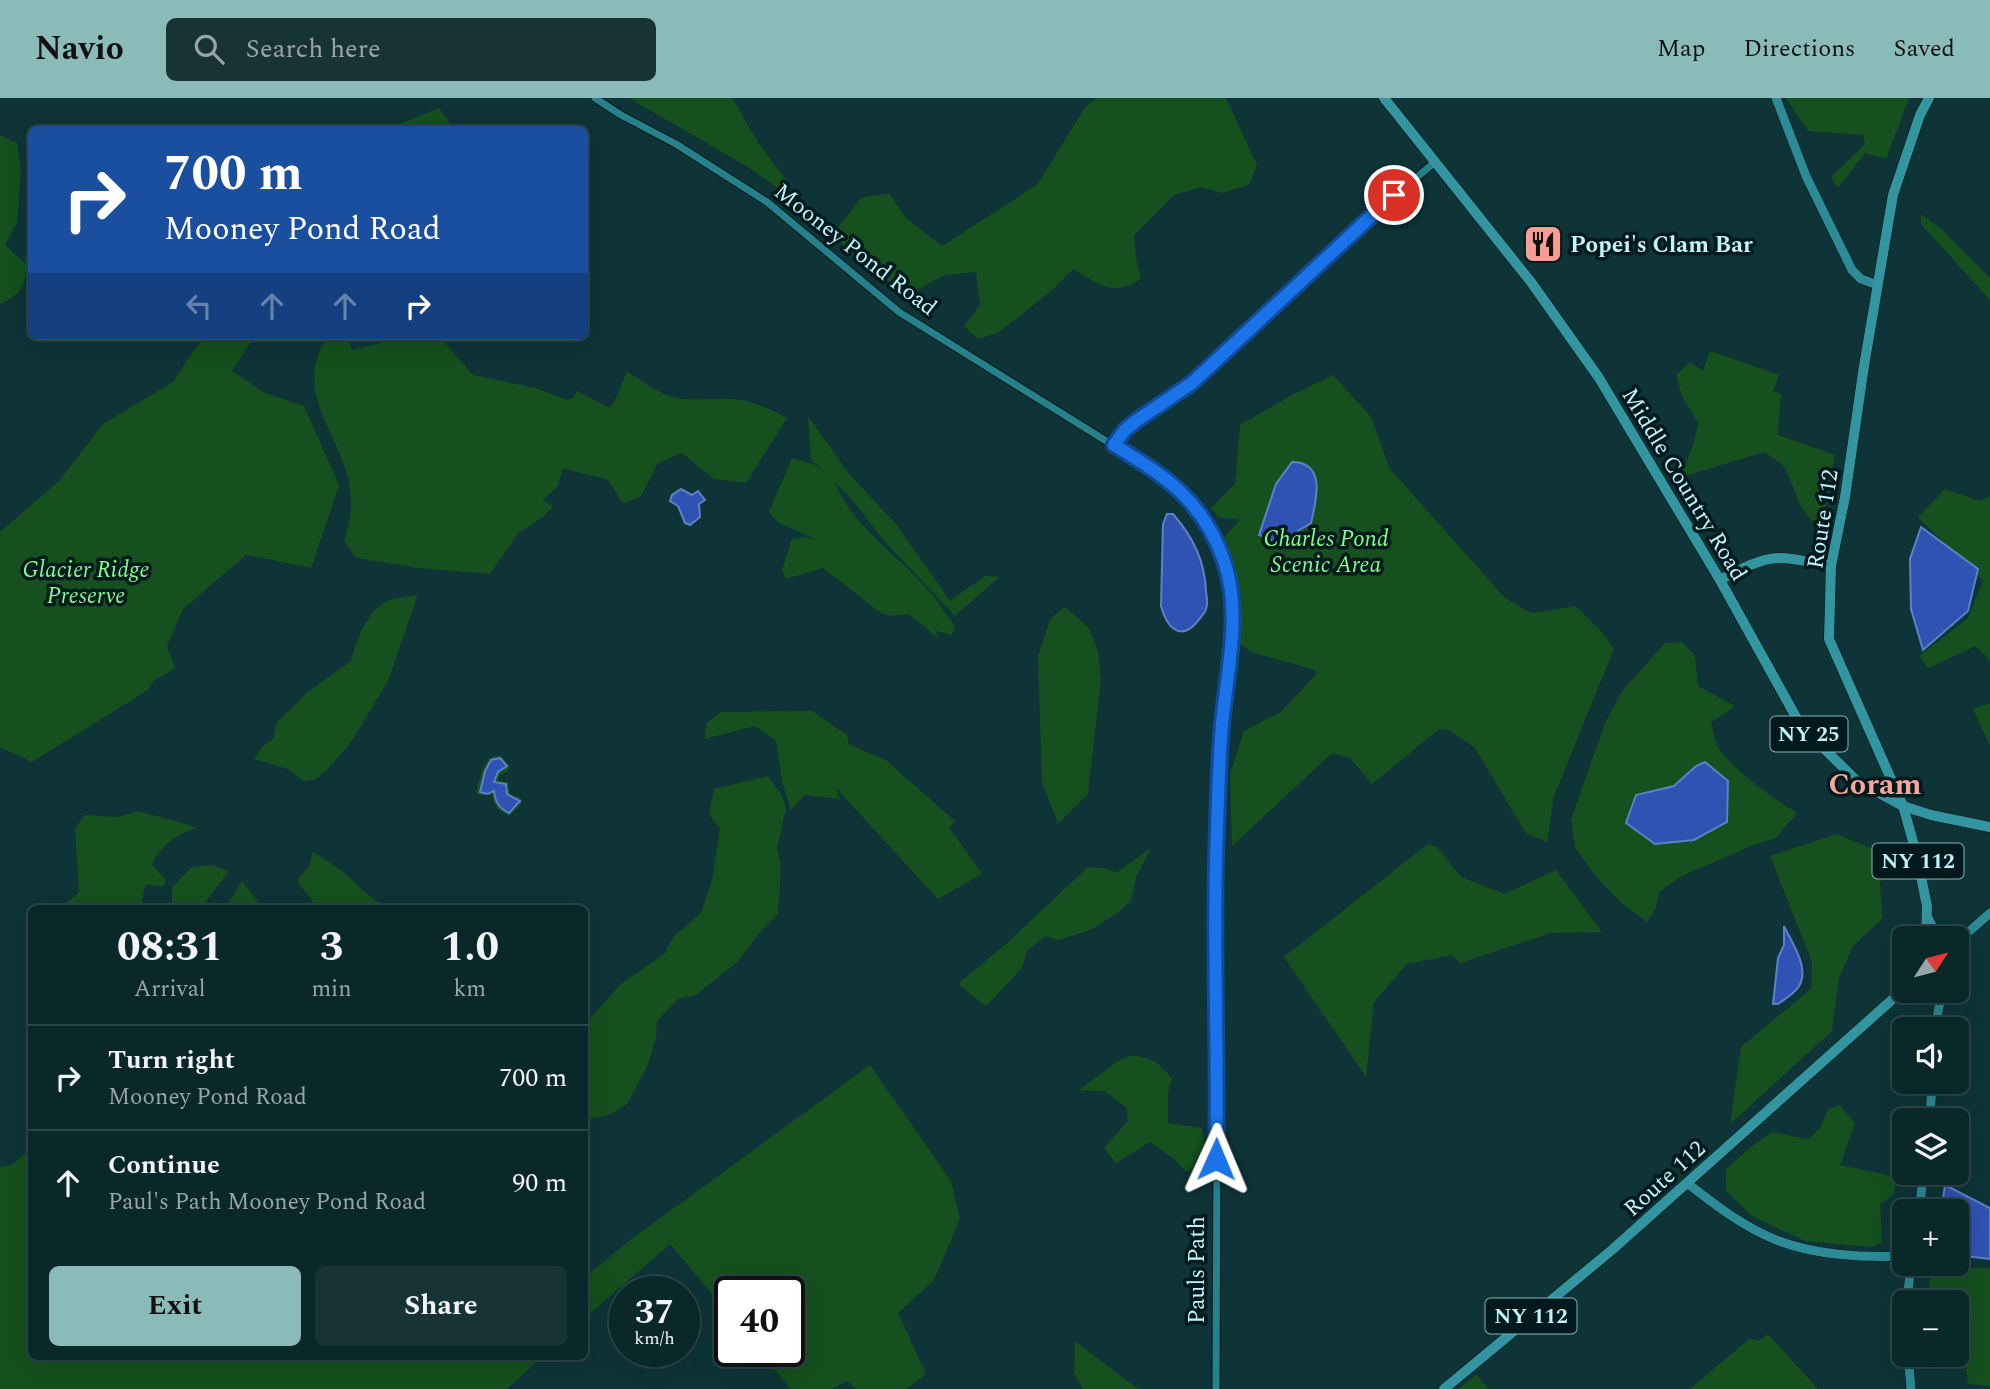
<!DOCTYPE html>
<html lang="en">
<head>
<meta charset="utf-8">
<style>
  :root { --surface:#0a272a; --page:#183336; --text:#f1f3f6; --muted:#99a5a8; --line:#2a4447; --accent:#8bbbb9 }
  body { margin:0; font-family:Spectral,serif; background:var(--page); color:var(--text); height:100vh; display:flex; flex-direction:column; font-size:26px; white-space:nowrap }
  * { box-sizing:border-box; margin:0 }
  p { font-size:23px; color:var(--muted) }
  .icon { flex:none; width:38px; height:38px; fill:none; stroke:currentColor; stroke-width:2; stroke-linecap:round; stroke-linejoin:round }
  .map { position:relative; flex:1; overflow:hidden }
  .side { position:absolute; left:28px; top:807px; width:560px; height:455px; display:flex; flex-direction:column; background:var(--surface); border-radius:10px; box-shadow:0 7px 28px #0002,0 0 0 2px var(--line) }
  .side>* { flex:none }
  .guide { position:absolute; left:28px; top:28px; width:560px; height:214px; border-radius:10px; box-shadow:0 7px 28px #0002,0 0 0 2px var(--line); background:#1a4fa0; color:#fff; overflow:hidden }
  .needle { width:46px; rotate:54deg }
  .buttons { position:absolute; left:1892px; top:828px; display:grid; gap:14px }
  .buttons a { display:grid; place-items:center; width:77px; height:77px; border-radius:10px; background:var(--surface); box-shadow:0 7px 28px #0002,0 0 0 2px var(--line); font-size:35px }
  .speed { position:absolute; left:609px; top:1178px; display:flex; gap:14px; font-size:35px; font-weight:700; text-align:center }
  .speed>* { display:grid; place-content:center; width:91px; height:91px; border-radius:50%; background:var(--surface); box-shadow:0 7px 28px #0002,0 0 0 2px var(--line); line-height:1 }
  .speed small { font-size:18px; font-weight:400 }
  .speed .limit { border:4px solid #111; border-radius:10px; background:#fff; color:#111 }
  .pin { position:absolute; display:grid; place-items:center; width:60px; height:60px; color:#fff; margin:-30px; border:4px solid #fff; border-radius:50%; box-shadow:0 2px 7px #0007 }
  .me { position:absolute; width:77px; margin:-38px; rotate:1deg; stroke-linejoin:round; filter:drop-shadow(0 0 5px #0008) }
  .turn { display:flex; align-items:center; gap:24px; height:147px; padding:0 21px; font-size:32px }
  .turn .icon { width:91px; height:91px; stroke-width:2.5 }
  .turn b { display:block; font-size:49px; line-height:60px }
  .lanes { display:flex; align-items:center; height:66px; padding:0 21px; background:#0003; justify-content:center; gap:35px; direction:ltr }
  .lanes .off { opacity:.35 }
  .eta { display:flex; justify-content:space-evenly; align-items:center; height:119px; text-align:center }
  .eta b { font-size:42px; font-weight:700; line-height:49px }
  .action { display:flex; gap:14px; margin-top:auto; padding:14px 21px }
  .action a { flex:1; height:80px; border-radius:10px; background:var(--accent); color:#111; font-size:28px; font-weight:700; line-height:80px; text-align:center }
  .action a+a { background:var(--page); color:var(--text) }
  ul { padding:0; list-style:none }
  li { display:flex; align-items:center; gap:21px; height:105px; padding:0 21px; border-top:2px solid var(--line) }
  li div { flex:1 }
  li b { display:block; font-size:26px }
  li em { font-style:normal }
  header { display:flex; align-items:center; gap:42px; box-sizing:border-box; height:98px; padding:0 35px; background:var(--accent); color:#111 }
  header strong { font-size:33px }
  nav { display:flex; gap:38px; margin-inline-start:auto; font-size:24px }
  .search { width:490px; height:63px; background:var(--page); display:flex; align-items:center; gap:18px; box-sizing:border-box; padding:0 24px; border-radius:10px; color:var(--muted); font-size:26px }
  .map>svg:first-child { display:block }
  .green { fill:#15501e; fill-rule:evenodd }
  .water { fill:#3052b2; stroke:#5b82c7; stroke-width:2 }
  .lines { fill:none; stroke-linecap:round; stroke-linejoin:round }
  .tertiary-casing { stroke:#0a191b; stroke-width:9 }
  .secondary-casing { stroke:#0a191b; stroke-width:10 }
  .primary-casing { stroke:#0a191b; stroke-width:11 }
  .tertiary { stroke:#25828c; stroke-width:7 }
  .secondary { stroke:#2c8b96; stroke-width:9 }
  .primary { stroke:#33959f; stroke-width:10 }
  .route-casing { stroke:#114b97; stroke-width:18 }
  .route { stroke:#1a73e8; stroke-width:12 }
  .labels { text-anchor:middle; stroke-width:7; stroke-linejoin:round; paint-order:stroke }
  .shield { fill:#021a1d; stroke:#87b2b7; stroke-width:2 }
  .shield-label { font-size:21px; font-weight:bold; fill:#c0f3f9 }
  .poi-label { font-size:23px; font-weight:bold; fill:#c0f3f9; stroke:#021a1d; text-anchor:start }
  .street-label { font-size:23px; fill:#c0f3f9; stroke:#021a1d }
  .park-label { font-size:23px; font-style:italic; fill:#80fd8c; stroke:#021a1d }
  .district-label { font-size:30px; font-weight:bold; fill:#f9a59d; stroke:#021a1d }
</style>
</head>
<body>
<header>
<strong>Navio</strong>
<div class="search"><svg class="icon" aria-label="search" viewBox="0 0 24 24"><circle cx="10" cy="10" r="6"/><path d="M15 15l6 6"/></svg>Search here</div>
<nav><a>Map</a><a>Directions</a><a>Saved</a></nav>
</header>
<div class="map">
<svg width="1990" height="1291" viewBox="0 0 1990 1291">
  <rect width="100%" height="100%" fill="#0e3438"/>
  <g class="green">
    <polygon points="629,0 732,0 759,46 790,87 780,92 748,69"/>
    <path d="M1097 0H1226L1257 67 1249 87 1221 95 1202 89 1174 97 1134 137 1136 160 1141 181C1110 199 1101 187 1073 171L1050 194 999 234 978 241 964 228 980 207 976 174 945 177 905 198 845 152 836 132 861 100 889 95 906 120 942 148 1037 87 1086 8Z"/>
    <polygon points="1786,0 1909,0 1886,61 1865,55 1838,90 1831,79 1865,46 1863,37 1808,33"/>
    <polygon points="439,10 454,31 387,31"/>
    <path d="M0 37 17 45 21 73 17 125 5 147 27 167C24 191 21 195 0 207Z"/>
    <polygon points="1921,116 1941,131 1990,180 1990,202 1921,126"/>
    <polygon points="208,238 255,238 232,273 265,295 304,308 339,387 311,470 246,457 183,511 167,548 175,570 152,584 148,592 32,664 0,649 0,434 59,383 103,326 173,284 196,249"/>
    <path d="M328 238H347L352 252 410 238H439L473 277 536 290 567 302 573 300 577 293 610 310 618 296 627 273C640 282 654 293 670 298 693 306 718 298 741 302 757 305 772 312 787 320L746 385 714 381 682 355 658 365 641 398 623 406 608 382 563 370 558 388 543 402 553 408 543 419 518 435 490 476 418 470 356 460 344 443C351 423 353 406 349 385 339 334 291 292 328 238Z"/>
    <polygon points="1710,253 1779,277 1773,294 1781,295 1778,337 1835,357 1821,435 1801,409 1785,369 1765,354 1681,379 1694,344 1698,325 1682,298 1676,277 1690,264 1703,273"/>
    <polygon points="1333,277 1371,319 1390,371 1505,500 1531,515 1576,508 1602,534 1614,551 1554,698 1547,744 1526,735 1475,650 1449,632 1439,631 1372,686 1350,660 1332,655 1232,748 1230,676 1244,633 1281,614 1316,576 1315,572 1252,554 1240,546 1240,531 1232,530 1225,461 1220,444 1240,422 1218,419 1211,410 1235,386 1240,327 1292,297"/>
    <path d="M808 318 849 376 896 426 950 503 985 478 999 479 955 518 886 445 850 399 834 384C854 430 897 456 929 493 938 504 946 516 955 528L952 537 935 533 939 541 909 516 890 518 881 515 823 470 786 481 782 472 792 441 803 439 817 442 779 425 769 414 792 360 815 367 825 375 811 361Z"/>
    <polygon points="1945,391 1980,403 1990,398 1990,563 1976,548 1928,570 1919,558 1968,520 1983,483 1918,419"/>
    <path d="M418 497 387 585 349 647 325 674 314 682 303 683 288 671 254 661 262 649 273 641 277 624 308 594 351 563C357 542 367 510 390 502 399 499 409 499 418 497Z"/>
    <polygon points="1065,509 1088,529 1098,553 1101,581 1088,696 1058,726 1042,684 1038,559 1051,520"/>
    <path d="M1682 544 1695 558 1698 588 1735 608 1711 624C1713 632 1715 644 1719 651 1739 677 1770 698 1797 715L1776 740 1754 747 1682 778 1660 793 1655 812 1647 824 1622 805 1599 782 1575 750 1571 721 1606 623 1622 593 1665 545ZM1705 664 1727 683 1636 697 1674 688 1696 668Z"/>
    <polygon points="1990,605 1990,648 1973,611"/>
    <polygon points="812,613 847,637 849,646 887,663 955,723 949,729 982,776 938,801 836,690 840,701 805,697 791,712 782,683 776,643 755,628 705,641 706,625 721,614"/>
    <path d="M500 657 510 668 507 674 500 677 498 682 508 684 510 695 514 699 519 698 522 702 520 708 509 718C500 714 492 707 492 697H478L476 694 482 672 489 660Z"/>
    <polygon points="768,678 781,696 786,710 777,750 781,768 778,816 760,834 737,864 696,897 678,901 657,923 656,940 647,969 627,1006 609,1017 585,1022 585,926 621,886 664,856 674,838 701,815 712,782 720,731 709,716 714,691"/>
    <path d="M139 713C159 720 178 722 197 730 179 735 158 749 152 767L166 782 163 789 146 786 142 801V810H61L79 794 75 730 85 717 117 719Z"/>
    <polygon points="1837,736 1892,759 1891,770 1880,784 1882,821 1853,848 1839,880 1832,933 1730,1026 1741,949 1811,891 1812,864 1770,758"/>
    <polygon points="1428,746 1437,749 1461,779 1504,796 1556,772 1602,834 1551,835 1460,865 1452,857 1407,866 1374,904 1366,979 1284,859"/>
    <polygon points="1151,750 1136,779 1131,803 1121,812 1092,831 1059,842 1045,838 1027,853 1022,870 986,908 958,886 1006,846 1088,769 1105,770 1116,775"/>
    <polygon points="313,754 341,772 374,802 391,810 318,810 299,786 298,781 309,768"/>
    <polygon points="212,767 229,773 201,810 172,810 172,789 192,769"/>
    <polygon points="242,783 263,810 232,810 228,806"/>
    <polygon points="1135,957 1155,963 1172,980 1168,995 1168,1025 1202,1030 1207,1058 1187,1074 1174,1061 1150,1044 1116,1065 1104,1050 1128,1023 1126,1009 1104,993 1079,992 1121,961"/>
    <polygon points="870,967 951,1083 960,1121 934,1182 898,1215 926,1276 906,1291 857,1291 847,1283 831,1291 791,1291 759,1253 789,1253 789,1194 730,1194 730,1218 670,1146 585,1220 585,1179 633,1140"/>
    <polygon points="1840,1007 1855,1025 1840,1067 1897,1079 1893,1097 1880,1106 1882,1144 1872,1149 1805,1143 1752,1118 1726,1093 1726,1071 1752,1048 1772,1034 1808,1041 1821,1029 1828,1011"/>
    <polygon points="31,1051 32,1258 543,1258 507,1291 0,1291 0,1069 11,1067"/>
    <polygon points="1990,1170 1990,1288 1968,1286 1961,1233 1957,1232 1956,1204 1928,1204 1931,1171"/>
    <polygon points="1768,1236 1818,1291 1690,1291 1749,1241 1759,1243"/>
    <polygon points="1075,1243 1135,1289 1141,1291 1083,1291 1074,1275"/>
    <polygon points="1476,1277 1489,1291 1459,1291"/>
  </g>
  <g class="water">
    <path d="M1292 364C1327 364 1316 403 1311 425L1278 445 1259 437 1276 386Z"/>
    <polygon points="681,391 692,397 698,393 705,402 699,406 700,419 690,427 685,425 678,408 670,403 672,397"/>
    <path d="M1167 416H1173C1193 439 1205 463 1206 494 1207 499 1208 506 1206 511 1205 515 1200 520 1197 524 1179 545 1166 527 1161 508L1163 426Z"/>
    <polygon points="1921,429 1978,471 1968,513 1923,552 1911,511 1910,461"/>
    <path d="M500 660 507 668 498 674 494 684 506 686 507 696 520 703 509 715C499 710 495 704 494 693L487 696 480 694 485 673 491 662Z"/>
    <polygon points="1705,664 1728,683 1727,724 1694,742 1655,746 1626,725 1636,697 1674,688 1696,668"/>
    <path d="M1784 828C1792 845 1813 874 1796 892 1791 897 1784 902 1778 906H1773L1778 860 1784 847Z"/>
    <polygon points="1945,1087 1990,1110 1990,1161 1957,1157 1956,1113 1941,1113"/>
  </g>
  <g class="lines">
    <g class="tertiary-casing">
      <g id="tertiary">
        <polyline points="595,0 621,17 676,46 767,104 899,214 1140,364 1184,396 1204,417 1224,463 1230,488 1232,522 1221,635 1214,826 1217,1036 1216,1291"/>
        <polyline points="1114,347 1125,332 1137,323 1192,285 1355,131 1435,64"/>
      </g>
    </g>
    <g class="secondary-casing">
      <g id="secondary">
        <polyline points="1776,0 1806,78 1852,172 1861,181 1878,187"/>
        <polyline points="1956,845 1990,815"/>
        <polyline points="1935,931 1942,892"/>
        <polyline points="1930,1022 1932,984"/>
        <path d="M1687 1085C1714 1106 1742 1128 1774 1141 1812 1157 1864 1160 1904 1158"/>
        <polyline points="1919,1113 1924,1074"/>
        <polyline points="1907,1204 1911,1166"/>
        <polyline points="1908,1256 1911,1291"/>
      </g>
    </g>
    <g class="primary-casing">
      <g id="primary">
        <polyline points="1384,0 1531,184 1599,280 1720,482 1801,628 1857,683 1903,708 1931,717 1990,729"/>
        <path d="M1720 482C1773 454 1774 457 1831 468"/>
        <polyline points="1927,819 1938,840"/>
        <polyline points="1926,840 1927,808 1916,754 1903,708 1829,541 1831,468 1845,399 1864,268 1893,97 1920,17 1929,0"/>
        <polyline points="1444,1291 1613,1151 1904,891"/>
      </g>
    </g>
    <use href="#tertiary" class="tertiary"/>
    <use href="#secondary" class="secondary"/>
    <use href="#primary" class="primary"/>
  </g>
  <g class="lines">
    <g class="route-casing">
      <path id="route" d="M1216 1061C1219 952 1212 842 1217 732 1218 697 1219 661 1222 626 1227 574 1242 514 1224 463 1203 402 1166 379 1114 347L1125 332 1136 323 1192 285 1394 97"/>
    </g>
    <use href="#route" class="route"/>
  </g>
  <defs>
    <g id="restaurant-square" transform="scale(2.0125)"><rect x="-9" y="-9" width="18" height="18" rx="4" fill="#f59c93" stroke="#021a1d"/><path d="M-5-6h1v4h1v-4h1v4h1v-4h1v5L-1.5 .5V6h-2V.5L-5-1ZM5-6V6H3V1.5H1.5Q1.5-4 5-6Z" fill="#111"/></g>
  </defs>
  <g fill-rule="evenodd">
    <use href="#restaurant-square" x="1543" y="146"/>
  </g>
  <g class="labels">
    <g class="shield">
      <rect x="1770.5" y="618.5" width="77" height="35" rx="5"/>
      <rect x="1872.5" y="745.5" width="91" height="35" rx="5"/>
      <rect x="1485.5" y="1200.5" width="91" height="35" rx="5"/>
    </g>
    <g class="shield-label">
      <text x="1809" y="643">NY 25</text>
      <text x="1918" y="770">NY 112</text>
      <text x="1531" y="1225">NY 112</text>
    </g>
    <g class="poi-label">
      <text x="1570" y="154">Popei's Clam Bar</text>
    </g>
    <g class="street-label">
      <text transform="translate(856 151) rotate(38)" y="8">Mooney Pond Road</text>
      <text transform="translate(1685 386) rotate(59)" y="8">Middle Country Road</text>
      <text transform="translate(1822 421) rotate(-81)" y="8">Route 112</text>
      <text transform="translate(1664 1080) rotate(-42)" y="8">Route 112</text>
      <text transform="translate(1196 1172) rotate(-90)" y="8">Pauls Path</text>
    </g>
    <g class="park-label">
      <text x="1326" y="448">Charles Pond<tspan x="1326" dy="26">Scenic Area</tspan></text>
      <text x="86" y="479">Glacier Ridge<tspan x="86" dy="26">Preserve</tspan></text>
    </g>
    <g class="district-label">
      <text x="1875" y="696">Coram</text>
    </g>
  </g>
</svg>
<div class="buttons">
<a><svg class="needle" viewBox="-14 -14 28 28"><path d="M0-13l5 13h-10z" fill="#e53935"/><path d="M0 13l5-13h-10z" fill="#99a5a8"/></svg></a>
<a><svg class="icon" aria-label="sound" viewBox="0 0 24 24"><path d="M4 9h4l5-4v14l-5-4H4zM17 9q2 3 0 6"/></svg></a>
<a><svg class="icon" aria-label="layers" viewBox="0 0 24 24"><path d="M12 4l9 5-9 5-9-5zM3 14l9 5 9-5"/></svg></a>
<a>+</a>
<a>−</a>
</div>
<div class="speed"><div>37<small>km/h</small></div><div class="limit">40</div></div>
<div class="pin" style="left:1394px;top:97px;background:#d93025"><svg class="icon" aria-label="arrive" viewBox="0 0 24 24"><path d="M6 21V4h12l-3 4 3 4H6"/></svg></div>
<svg class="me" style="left:1216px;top:1061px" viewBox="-20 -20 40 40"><path d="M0-17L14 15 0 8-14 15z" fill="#1a73e8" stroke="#fff" stroke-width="4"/></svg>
<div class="guide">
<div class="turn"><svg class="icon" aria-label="right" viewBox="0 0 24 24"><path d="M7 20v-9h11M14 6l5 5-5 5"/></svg><div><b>700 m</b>Mooney Pond Road</div></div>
<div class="lanes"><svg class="icon off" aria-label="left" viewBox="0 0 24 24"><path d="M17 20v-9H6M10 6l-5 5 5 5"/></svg><svg class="icon off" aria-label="ahead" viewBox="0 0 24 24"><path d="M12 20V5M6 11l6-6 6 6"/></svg><svg class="icon off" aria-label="ahead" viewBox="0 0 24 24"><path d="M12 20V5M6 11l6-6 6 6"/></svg><svg class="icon" aria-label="right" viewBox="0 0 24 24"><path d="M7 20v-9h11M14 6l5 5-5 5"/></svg></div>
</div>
<section class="side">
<div class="eta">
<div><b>08:31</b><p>Arrival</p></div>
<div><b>3</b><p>min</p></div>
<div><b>1.0</b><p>km</p></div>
</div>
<ul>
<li><svg class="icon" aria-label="right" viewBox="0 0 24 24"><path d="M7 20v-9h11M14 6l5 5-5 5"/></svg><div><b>Turn right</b><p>Mooney Pond Road</p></div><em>700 m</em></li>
<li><svg class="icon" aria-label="ahead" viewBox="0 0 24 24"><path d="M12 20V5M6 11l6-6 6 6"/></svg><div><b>Continue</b><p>Paul's Path Mooney Pond Road</p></div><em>90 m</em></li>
</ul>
<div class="action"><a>Exit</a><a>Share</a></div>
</section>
</div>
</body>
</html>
